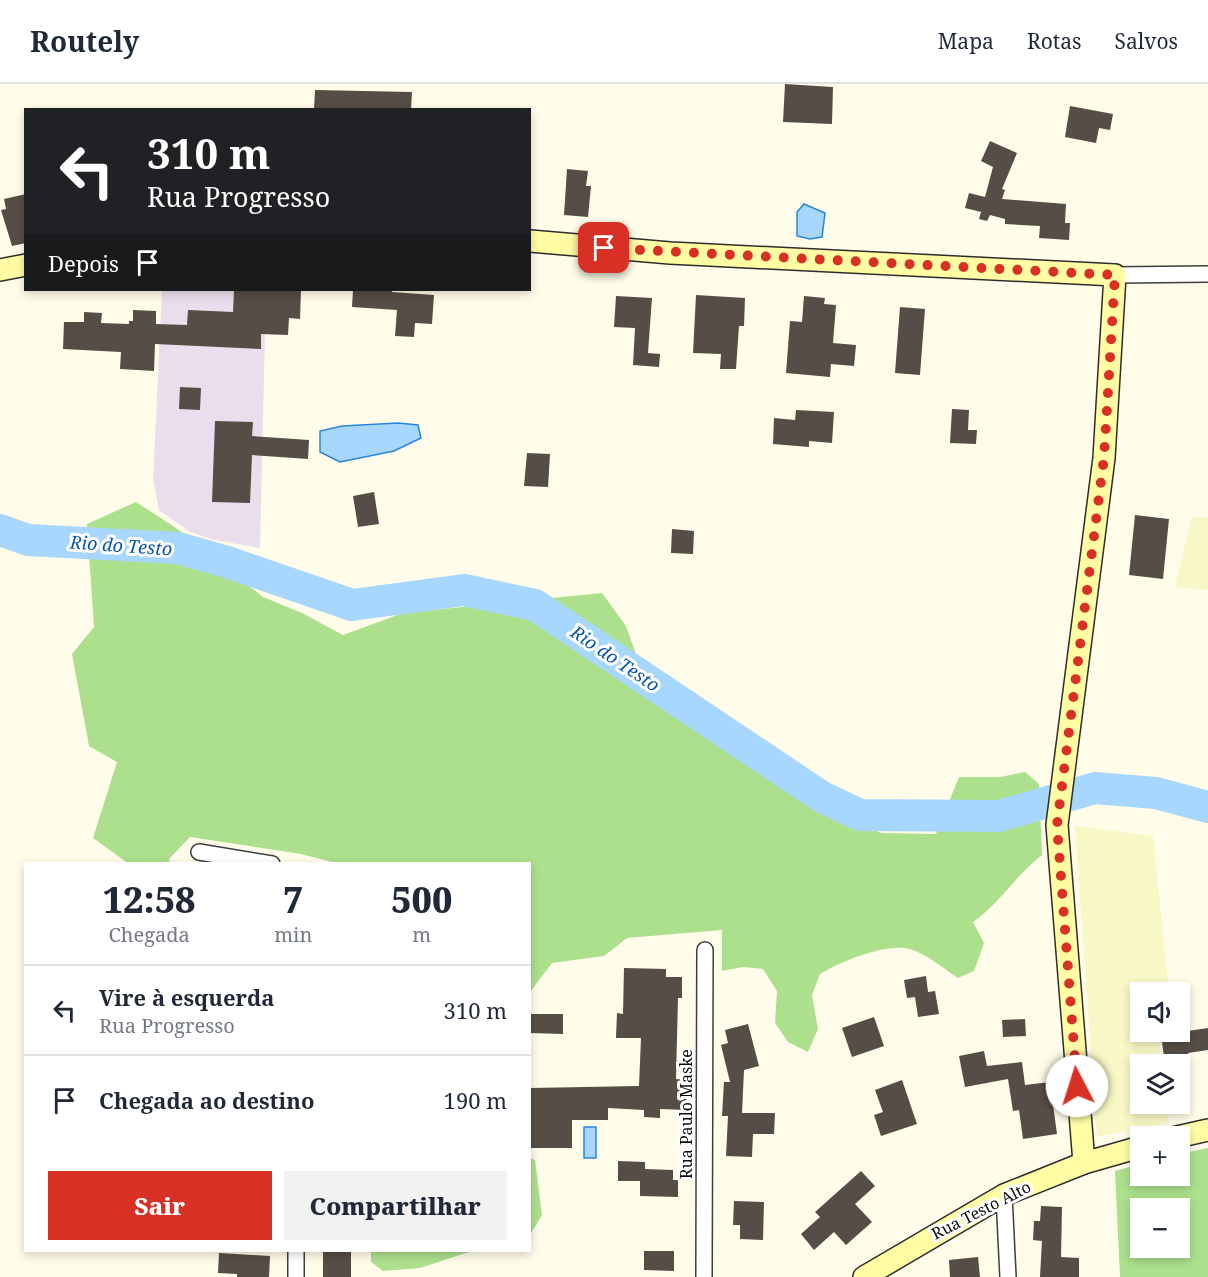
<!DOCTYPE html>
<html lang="pt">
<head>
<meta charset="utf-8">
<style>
  :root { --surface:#fff; --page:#f2f2f3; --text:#1f2937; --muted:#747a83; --line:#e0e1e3; --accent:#d93025 }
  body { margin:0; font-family:"Noto Serif",serif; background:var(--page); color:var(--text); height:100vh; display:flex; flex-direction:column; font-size:22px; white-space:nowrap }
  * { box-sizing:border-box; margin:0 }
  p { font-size:20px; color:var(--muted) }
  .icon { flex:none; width:33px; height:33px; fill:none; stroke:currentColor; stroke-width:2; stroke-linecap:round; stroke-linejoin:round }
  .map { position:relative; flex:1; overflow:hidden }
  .side { position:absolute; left:24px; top:778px; width:507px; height:390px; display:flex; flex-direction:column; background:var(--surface); border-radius:0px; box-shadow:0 3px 9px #0003 }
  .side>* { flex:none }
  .banner { position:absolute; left:24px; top:24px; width:507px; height:183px; border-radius:0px; box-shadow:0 3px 9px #0003; background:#202124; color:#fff; overflow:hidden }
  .fabs { position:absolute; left:1130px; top:898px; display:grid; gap:12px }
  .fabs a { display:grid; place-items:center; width:60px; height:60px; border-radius:0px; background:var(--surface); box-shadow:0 3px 9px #0003; font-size:30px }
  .pin { position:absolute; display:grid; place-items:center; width:51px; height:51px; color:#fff; margin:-26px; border-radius:12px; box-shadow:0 3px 9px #0006 }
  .me { position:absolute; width:66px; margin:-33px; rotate:355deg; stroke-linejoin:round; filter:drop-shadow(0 0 4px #0008) }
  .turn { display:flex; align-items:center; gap:21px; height:126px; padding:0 24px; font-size:27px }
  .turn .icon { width:78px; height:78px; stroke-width:2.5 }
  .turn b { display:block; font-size:42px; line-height:51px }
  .then { display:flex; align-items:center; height:57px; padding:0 24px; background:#0003; gap:12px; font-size:22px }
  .eta { display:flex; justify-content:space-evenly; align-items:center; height:102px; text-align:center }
  .eta b { font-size:36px; font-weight:800; line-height:42px }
  .primary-button { display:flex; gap:12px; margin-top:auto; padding:12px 24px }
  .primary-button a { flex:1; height:69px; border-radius:0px; background:var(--accent); color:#fff; font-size:24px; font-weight:800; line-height:69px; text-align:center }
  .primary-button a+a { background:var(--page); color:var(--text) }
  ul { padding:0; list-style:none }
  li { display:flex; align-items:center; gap:18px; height:90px; padding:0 24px; border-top:2px solid var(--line) }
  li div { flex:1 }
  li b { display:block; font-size:22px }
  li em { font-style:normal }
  header { display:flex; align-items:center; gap:36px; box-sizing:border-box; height:84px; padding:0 30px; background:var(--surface); border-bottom:2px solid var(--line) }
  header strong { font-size:28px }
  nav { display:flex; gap:33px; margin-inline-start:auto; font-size:21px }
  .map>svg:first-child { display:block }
  .industrial { fill:#ebdeec }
  .farmland { fill:#f8f8c6 }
  .forest { fill:#ace08d; fill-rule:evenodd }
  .water { fill:#a8d7fd; stroke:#2786dc; stroke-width:1.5 }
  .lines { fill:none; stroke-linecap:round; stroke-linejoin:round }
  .river { stroke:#a8d7fd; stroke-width:32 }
  .building { fill:#554d46 }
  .street-casing { stroke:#3e3e3e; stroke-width:18 }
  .secondary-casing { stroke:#2d2d2d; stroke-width:24 }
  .street { stroke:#fff; stroke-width:15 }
  .secondary { stroke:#fffca4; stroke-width:21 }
  .route { stroke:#d93025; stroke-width:10; stroke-dasharray:0 18 }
  .labels { text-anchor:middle; stroke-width:6; stroke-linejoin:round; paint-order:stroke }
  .street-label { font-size:16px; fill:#0b0b0b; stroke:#fff }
  .water-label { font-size:18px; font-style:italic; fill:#0857a9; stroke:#fff }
</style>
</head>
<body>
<header>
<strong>Routely</strong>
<nav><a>Mapa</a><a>Rotas</a><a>Salvos</a></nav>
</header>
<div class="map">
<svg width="1208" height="1193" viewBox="0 0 1208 1193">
  <rect width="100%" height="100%" fill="#fffce9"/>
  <polygon class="industrial" points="162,206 266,206 260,464 214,456 190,448 159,426 153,395"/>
  <g class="farmland">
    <polygon points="1192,433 1208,433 1208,506 1175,503"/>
    <polygon points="1075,742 1153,752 1169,909 1140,909 1140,948 1158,948 1162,981 1140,981 1140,1020 1166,1020 1168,1038 1097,1053"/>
  </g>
  <g class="forest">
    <path d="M136 418 176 444 263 513 302 529 343 551 403 529 602 509 626 542 651 613 757 682 818 726 882 749 936 750 959 693H1000L1025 688 1039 700 1042 771C1016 791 1000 819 973 838L984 859 974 887 958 894C943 884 923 867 905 864 880 861 840 878 820 890L812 911 818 945 808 968 788 958 775 939 777 907 763 885 743 883 722 887V846L627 854 604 872 552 879 530 908V780H340L301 770 190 753 169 775 171 780H129L93 754 117 678 89 662 72 570 94 543 87 440Z"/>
    <path d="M1208 1064V1193H1120L1115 1087 1140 1080V1092H1179V1070ZM1140 1125H1179V1164H1140Z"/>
    <polygon points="530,1074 535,1076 542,1131 530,1151"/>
    <polygon points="371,1167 472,1167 420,1184 383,1187 371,1178"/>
  </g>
  <g class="water">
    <polygon points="804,120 825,129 822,153 810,155 797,152 797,128"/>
    <polygon points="398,339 418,341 421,354 394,367 340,378 320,368 320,347 342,342"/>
    <rect x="584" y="1043" width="12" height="31"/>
  </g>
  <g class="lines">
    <polyline class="river" points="0,446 28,456 178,464 227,478 352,521 464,506 535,521 822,713 860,731 999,732 1095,704 1156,709 1208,723"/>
  </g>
  <g class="building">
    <polygon points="785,0 833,3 832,40 783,38"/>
    <polygon points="315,6 412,8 411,26 314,26"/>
    <polygon points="1070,22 1113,30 1110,46 1099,44 1096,59 1065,53"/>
    <polygon points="990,57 1017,69 1002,105 1005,106 1002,115 1066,120 1065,139 1070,139 1069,156 1039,154 1040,142 1005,140 1005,135 990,131 987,137 979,135 981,128 965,124 969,109 985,113 993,83 981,77"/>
    <polygon points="567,85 588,87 586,102 591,102 588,133 564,131"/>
    <polygon points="26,110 26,159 12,162 1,126 6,125 4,115"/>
    <polygon points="234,206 301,206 300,235 289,234 288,251 261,250 261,265 155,260 154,287 120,285 121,268 63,265 64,238 84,238 84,228 102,229 101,239 129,240 129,237 133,237 133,226 156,227 156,240 187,241 188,226 233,228"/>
    <polygon points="353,206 392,206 392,208 434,211 432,240 415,239 414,253 395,252 397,226 352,223"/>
    <polygon points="696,211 745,214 744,242 739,242 736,285 720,285 721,270 693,269"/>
    <polygon points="616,212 652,214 648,269 660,270 659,283 633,281 635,244 614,243"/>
    <polygon points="804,212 825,214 824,220 836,221 833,259 856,261 854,282 831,280 830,293 786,289 790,237 802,238"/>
    <polygon points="900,223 925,225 920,291 895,289"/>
    <polygon points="180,303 201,304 200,326 179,325"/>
    <polygon points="952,325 969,326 968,346 977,346 976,360 950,359"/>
    <polygon points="796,326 834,328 832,359 809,357 809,363 773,360 774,334 795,336"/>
    <polygon points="215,337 253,338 252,352 309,356 308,375 252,371 250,419 212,418"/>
    <polygon points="527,369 550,370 548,403 524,402"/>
    <polygon points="374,408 379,440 358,443 353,412"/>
    <polygon points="1135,431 1169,435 1163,495 1129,491"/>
    <polygon points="672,445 694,447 693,470 671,469"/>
    <polygon points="624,884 666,885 666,893 682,893 682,914 678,914 676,995 687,996 686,1026 660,1025 660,1034 644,1033 644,1026 608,1024 608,1036 572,1036 572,1064 530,1064 530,1004 639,1002 641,954 616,954 617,929 623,930"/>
    <polygon points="926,892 928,908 935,907 939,930 918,933 915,913 907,914 904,896"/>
    <polygon points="530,930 563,930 563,950 530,949"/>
    <polygon points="874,933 884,962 852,973 842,944"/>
    <polygon points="1025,935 1026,952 1003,953 1002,936"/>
    <polygon points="748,940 759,982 744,986 742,1029 775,1029 774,1050 753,1050 752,1073 726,1072 728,1032 722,1032 724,998 730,998 721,961 728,959 725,946"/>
    <polygon points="1208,944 1208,966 1188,969 1189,976 1165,980 1161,951"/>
    <polygon points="984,967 987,982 1022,978 1025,1001 1050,998 1057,1050 1023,1055 1019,1026 1013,1027 1008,995 965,1003 959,972"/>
    <polygon points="902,996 917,1040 881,1052 874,1031 883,1028 875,1006"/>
    <polygon points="618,1077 645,1078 645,1085 673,1086 673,1096 678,1096 678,1113 640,1112 640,1097 618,1097"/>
    <polygon points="861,1087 875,1102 855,1120 872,1138 846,1161 834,1148 814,1166 801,1150 820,1133 815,1128"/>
    <polygon points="734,1117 764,1118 763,1156 740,1155 740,1141 733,1141"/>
    <polygon points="1041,1122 1062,1123 1061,1173 1079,1174 1079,1193 1040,1193 1042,1157 1033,1156 1034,1137 1040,1137"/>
    <rect x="323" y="1167" width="28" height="26"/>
    <polygon points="644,1167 674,1167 674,1187 644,1186"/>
    <polygon points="219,1169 270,1172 269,1193 237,1193 237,1190 218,1189"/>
    <polygon points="978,1173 980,1193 950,1193 949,1176"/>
  </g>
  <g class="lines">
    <g class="street-casing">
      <g id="street">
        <polyline points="1115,191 1208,190"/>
        <polyline points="199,768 272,780"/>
        <polyline points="1004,1111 1008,1193"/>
        <polyline points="296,1193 296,1167"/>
        <polyline points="704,1193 705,866"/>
      </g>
    </g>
    <g class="secondary-casing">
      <g id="secondary">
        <polyline points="530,157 670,169 1115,191 1104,374 1057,741 1084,1079"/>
        <polyline points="0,186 26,181"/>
        <polyline points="1177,1053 1208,1046"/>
        <polyline points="864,1193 1004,1111 1084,1079 1140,1063"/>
      </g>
    </g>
    <use href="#street" class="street"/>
    <use href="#secondary" class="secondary"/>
  </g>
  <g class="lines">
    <polyline class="route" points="604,164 1115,191 1104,374 1057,741 1077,1002"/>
  </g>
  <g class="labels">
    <g class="street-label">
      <text transform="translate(686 1030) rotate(-90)" y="6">Rua Paulo Maske</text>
      <text transform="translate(981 1126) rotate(-27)" y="6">Rua Testo Alto</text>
    </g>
    <g class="water-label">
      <text transform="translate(121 462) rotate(4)" y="6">Rio do Testo</text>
      <text transform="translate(615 575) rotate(34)" y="6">Rio do Testo</text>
    </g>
  </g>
</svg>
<div class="fabs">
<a><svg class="icon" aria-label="sound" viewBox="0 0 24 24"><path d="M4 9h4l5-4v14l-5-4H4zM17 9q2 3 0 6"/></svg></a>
<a><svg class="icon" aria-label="layers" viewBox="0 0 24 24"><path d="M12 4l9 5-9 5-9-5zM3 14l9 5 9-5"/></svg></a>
<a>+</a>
<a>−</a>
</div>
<div class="pin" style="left:604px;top:164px;background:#d93025"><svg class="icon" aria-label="arrive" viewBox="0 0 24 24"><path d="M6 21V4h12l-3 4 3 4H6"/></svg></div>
<svg class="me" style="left:1077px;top:1002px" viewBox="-20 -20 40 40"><circle r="19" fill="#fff"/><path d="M0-13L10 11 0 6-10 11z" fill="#d93025"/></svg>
<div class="banner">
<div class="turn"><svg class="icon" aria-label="left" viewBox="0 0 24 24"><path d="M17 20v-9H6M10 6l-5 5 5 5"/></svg><div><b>310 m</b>Rua Progresso</div></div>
<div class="then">Depois<svg class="icon" aria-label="arrive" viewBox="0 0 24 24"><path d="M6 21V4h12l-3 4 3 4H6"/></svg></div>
</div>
<section class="side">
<div class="eta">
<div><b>12:58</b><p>Chegada</p></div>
<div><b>7</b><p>min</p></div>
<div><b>500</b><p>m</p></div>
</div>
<ul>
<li><svg class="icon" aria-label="left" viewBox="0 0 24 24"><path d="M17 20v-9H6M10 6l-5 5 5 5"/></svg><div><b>Vire à esquerda</b><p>Rua Progresso</p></div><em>310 m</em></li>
<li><svg class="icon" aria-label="arrive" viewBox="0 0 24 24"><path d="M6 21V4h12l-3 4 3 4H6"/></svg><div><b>Chegada ao destino</b></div><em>190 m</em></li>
</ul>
<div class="primary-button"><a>Sair</a><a>Compartilhar</a></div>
</section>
</div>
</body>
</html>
